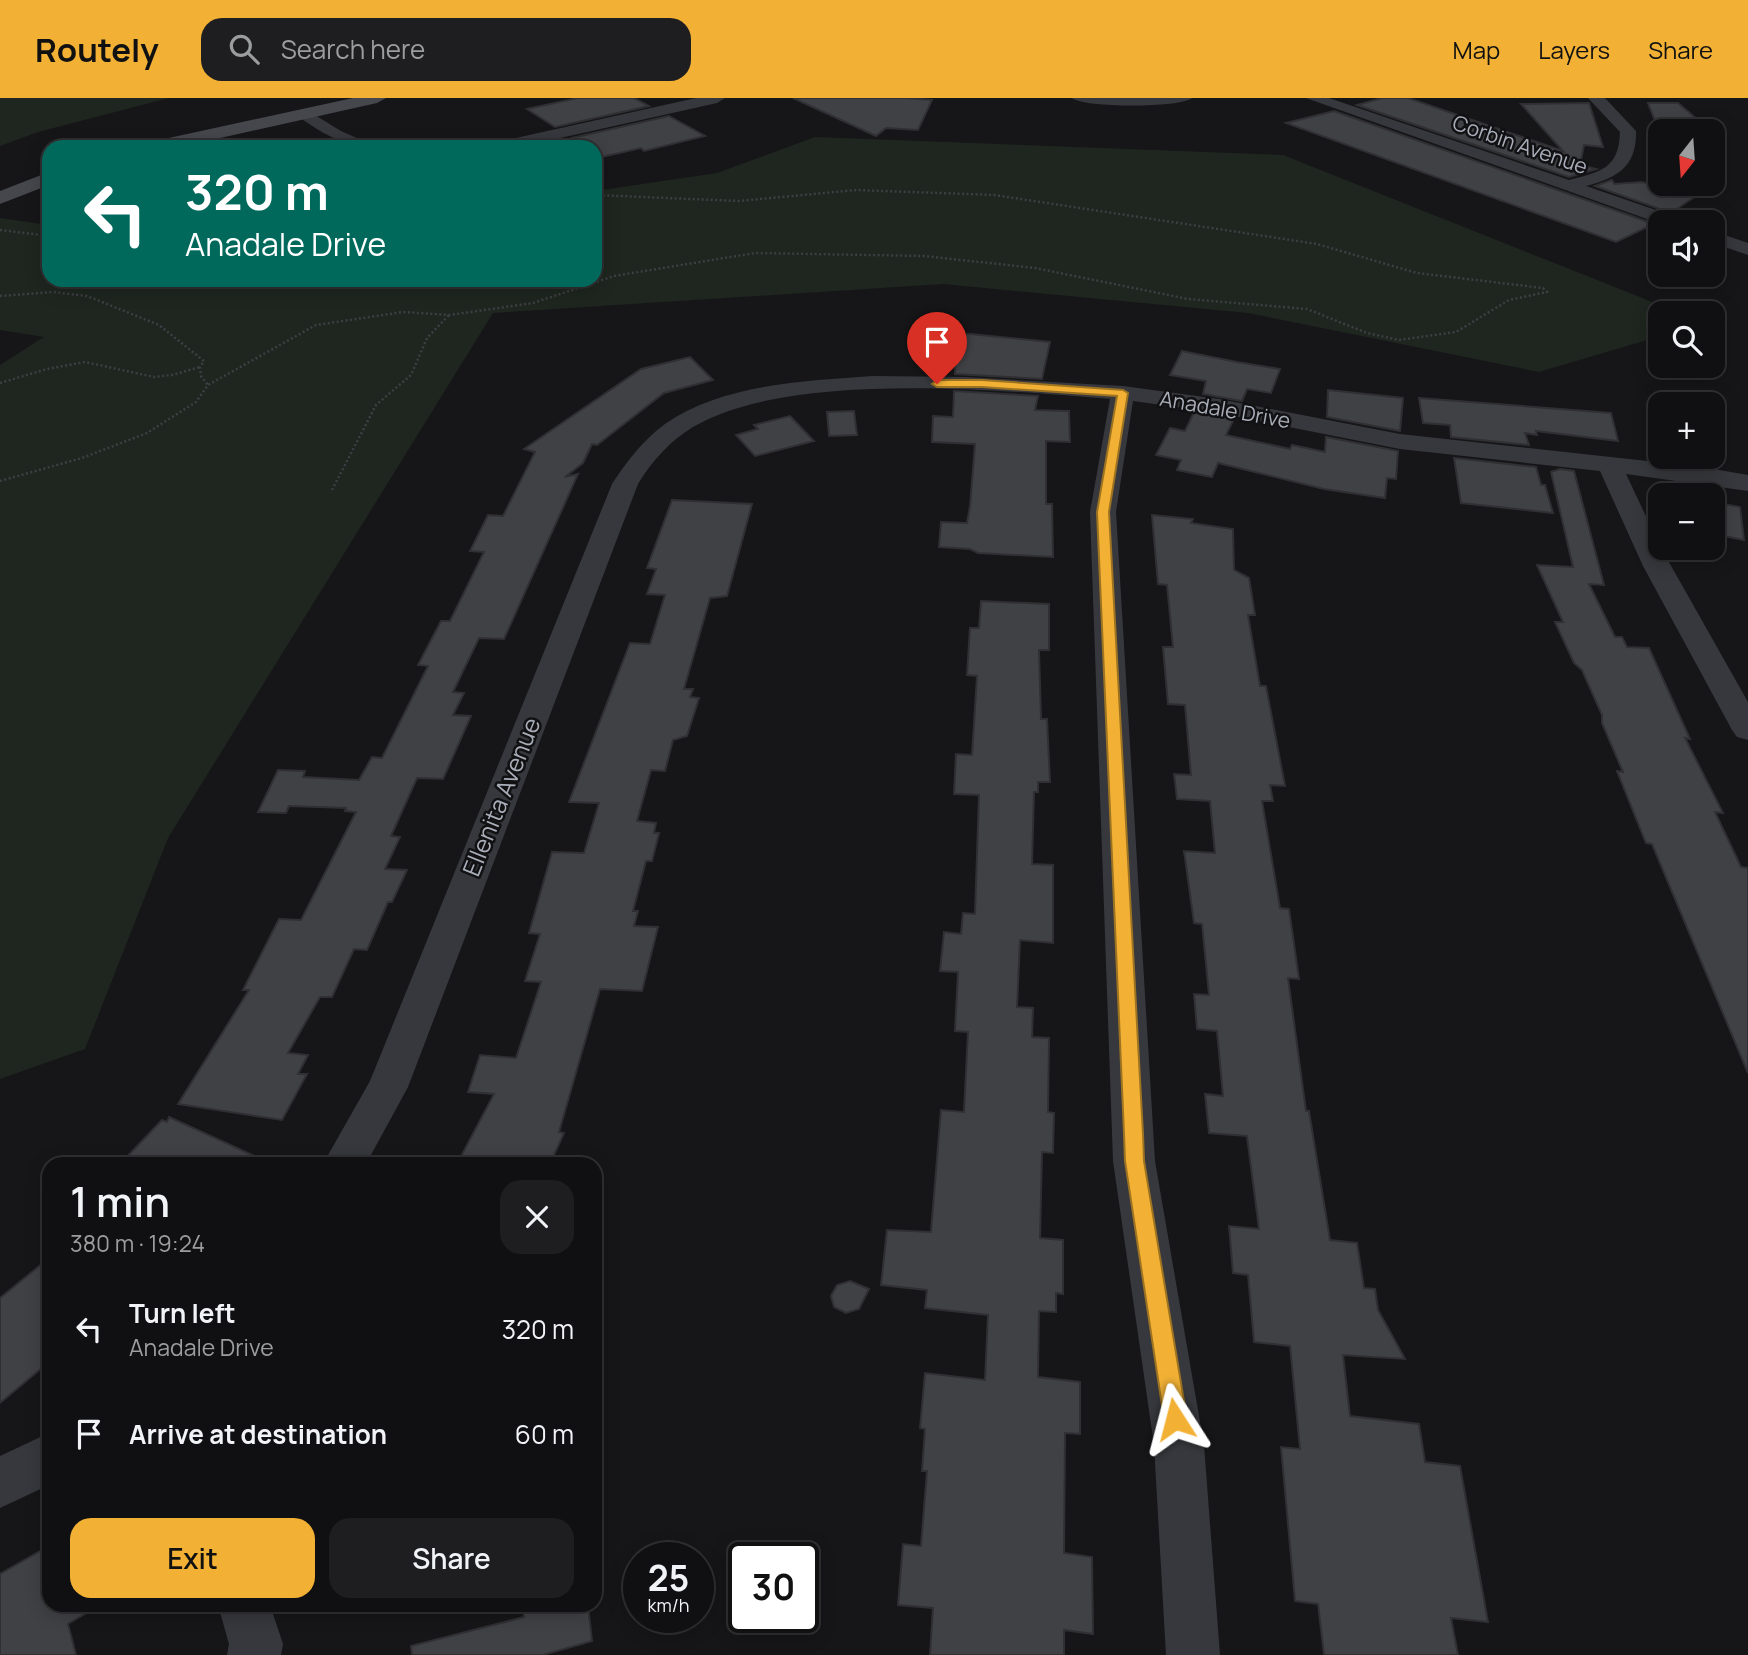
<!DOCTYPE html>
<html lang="en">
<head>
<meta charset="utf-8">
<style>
  :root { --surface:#101012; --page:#1e1e20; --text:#f1f3f6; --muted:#9c9d9f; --line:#303032; --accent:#f2b134 }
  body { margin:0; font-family:Manrope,sans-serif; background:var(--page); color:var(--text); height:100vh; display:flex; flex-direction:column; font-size:26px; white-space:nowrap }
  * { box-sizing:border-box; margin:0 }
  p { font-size:23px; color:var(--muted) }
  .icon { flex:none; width:38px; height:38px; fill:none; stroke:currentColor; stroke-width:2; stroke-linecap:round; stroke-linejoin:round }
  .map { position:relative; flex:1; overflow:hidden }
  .drawer { position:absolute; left:42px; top:1059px; width:560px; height:455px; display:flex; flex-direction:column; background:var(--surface); border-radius:21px; box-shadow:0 4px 18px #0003,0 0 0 2px var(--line) }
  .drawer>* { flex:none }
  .banner { position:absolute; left:42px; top:42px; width:560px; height:147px; border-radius:21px; box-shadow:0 4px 18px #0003,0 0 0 2px var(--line); background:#00695c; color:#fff; overflow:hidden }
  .needle { width:46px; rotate:197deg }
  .buttons { position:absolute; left:1648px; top:21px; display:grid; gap:14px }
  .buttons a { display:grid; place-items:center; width:77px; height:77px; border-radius:14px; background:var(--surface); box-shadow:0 4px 18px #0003,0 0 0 2px var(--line); font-size:35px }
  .speed { position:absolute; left:623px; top:1444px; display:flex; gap:14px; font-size:35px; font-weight:700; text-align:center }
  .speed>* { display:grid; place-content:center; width:91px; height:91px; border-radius:50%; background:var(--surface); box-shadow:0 4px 18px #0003,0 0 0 2px var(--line); line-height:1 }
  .speed small { font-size:18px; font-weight:400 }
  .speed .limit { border:4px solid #111; border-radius:10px; background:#fff; color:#111 }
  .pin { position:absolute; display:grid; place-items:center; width:60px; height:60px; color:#fff; margin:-72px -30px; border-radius:50% 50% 50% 0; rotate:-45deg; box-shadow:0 0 7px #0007 }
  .pin .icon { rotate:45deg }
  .me { position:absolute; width:77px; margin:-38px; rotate:351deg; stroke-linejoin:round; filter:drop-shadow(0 0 5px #0008) }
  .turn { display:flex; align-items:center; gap:24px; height:147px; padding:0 28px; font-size:32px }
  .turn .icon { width:91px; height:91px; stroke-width:2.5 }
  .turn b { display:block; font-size:49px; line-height:60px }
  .round { display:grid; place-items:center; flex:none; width:74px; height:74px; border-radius:21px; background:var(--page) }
  .headline { display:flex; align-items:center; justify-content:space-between; height:119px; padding:0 28px }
  h1 { font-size:42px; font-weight:600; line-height:52px }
  .primary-button { display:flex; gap:14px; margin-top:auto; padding:14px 28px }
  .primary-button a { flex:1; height:80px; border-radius:21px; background:var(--accent); color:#111; font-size:28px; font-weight:600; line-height:80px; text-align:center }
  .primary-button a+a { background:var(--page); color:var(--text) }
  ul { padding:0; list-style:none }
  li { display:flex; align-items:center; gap:21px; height:105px; padding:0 28px }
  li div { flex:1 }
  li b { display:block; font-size:26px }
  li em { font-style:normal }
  header { display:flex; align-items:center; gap:42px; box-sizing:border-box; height:98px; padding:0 35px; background:var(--accent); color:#111 }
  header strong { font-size:33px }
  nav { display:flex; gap:38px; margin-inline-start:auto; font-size:24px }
  .search { width:490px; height:63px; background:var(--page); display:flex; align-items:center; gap:18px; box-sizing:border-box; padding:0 24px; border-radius:21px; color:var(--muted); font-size:26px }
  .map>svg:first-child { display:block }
  .green { fill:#1e261f }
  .building { fill:#404145; stroke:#303034; stroke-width:2 }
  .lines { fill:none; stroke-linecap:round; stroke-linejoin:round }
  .path { stroke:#3d3f44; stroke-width:2.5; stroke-dasharray:2 2.5; stroke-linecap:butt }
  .street { fill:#37383d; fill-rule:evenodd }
  .secondary { fill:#45474d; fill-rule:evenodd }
  .route { fill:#f2b134; stroke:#9d7322; stroke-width:2 }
  .labels { text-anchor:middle; stroke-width:5; stroke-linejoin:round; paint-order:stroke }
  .far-street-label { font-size:21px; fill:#a8adb8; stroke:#111113 }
  .street-label { font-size:24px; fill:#a8adb8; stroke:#111113 }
</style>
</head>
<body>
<header>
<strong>Routely</strong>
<div class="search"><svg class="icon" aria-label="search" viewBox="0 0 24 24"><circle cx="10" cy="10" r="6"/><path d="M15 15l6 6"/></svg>Search here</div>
<nav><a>Map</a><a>Layers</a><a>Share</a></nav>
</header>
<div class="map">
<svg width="1748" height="1557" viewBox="0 0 1748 1557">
  <rect width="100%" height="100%" fill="#161618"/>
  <g class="green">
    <polygon points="0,0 169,0 38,34 0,48"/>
    <polygon points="815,39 1283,57 1680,215 1661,215 1661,246 1647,242 1539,274 1248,215 943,186 493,215 168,740 85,951 0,981 0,267 44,239 0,232 0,120 49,127 49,182 595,182 595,93 717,75"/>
  </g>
  <g class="building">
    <polygon points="578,0 634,0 649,8 555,29 527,11"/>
    <polygon points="793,0 907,0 932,2 918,32 886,30 876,38"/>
    <polygon points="1382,0 1408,0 1563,53 1521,6 1589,5 1603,49 1584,47 1580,67 1596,71 1569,79 1357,7"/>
    <polygon points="1648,5 1678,5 1711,33 1659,33"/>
    <polygon points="1334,13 1654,126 1616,144 1286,25"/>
    <polygon points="669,18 705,38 644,53 641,50 602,59 595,55 595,49 586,49 572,40"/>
    <polygon points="1612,82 1614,86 1642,84 1696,98 1671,115 1595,88"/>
    <polygon points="919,236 970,236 1050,244 1042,281 955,276 955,267 925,264"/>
    <polygon points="1182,253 1237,264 1280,271 1271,295 1247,291 1242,303 1203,296 1206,283 1170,277"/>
    <polygon points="690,259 713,282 664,295 597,347 592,346 583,365 565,379 578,376 504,541 479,540 453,594 464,595 453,617 471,618 443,681 417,680 391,738 400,739 385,771 407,772 392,804 388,804 367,852 354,851 332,899 320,899 288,955 308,957 298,976 307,976 282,1022 178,1006 249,892 243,892 279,821 301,822 356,714 345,713 346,710 289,708 286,715 258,714 278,672 305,673 303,679 359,682 372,659 382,660 428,568 418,567 441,523 450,523 484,454 470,453 488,417 503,418 535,354 524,351 641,271"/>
    <polygon points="1328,292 1403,300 1400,333 1327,319"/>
    <polygon points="954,293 1038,298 1035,312 1069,313 1070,344 1046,343 1046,406 1052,406 1053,459 978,455 970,451 939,449 941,424 967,425 970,408 975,346 932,344 933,318 953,319"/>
    <polygon points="1419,300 1611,315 1618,343 1536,333 1537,337 1525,335 1529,347 1451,339 1450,327 1423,325"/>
    <polygon points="854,313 857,337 829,338 827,314"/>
    <polygon points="1194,314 1234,321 1226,337 1290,351 1292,347 1325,354 1326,339 1398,353 1396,381 1387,380 1385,400 1324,391 1218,365 1212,379 1177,372 1181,362 1156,357 1170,330 1185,333"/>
    <polygon points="790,318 814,343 755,358 736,337 758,331 754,327"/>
    <polygon points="1454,360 1536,369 1541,387 1545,387 1553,415 1461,405"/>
    <polygon points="1560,371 1574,373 1604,487 1589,486 1615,539 1622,539 1627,549 1649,550 1690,641 1685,640 1723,715 1715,714 1741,769 1748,770 1748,975 1652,746 1646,745 1617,673 1623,674 1602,625 1602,617 1582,572 1574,565 1555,524 1563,524 1537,467 1573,469 1551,374"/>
    <polygon points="672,402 752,406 727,498 710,500 684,591 693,591 690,599 699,600 687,638 673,642 665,673 651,672 637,723 656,725 654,735 659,735 652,763 646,763 633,813 638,813 634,828 658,829 642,893 600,891 559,1034 564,1035 550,1066 457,1066 494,996 468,994 480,957 516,960 541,884 525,883 540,836 529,835 552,754 584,755 599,705 569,704 630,545 650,546 665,497 647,496 656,471 647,470"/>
    <polygon points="1713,404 1740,409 1744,442 1713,436"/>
    <polygon points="1152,417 1193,421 1191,425 1233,431 1234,472 1249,480 1255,517 1248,517 1260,588 1266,588 1285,688 1270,687 1273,703 1262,703 1280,810 1289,811 1299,881 1288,880 1306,1013 1309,1013 1330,1142 1357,1145 1364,1190 1375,1191 1378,1212 1405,1261 1343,1257 1350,1318 1419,1326 1425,1364 1460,1368 1488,1524 1451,1520 1458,1557 1324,1557 1318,1506 1295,1503 1281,1349 1300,1351 1290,1248 1254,1244 1248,1177 1233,1175 1229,1128 1259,1131 1247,1038 1209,1035 1205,996 1223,998 1217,933 1197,931 1194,896 1209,897 1202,826 1194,825 1184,753 1215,755 1210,703 1177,701 1174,676 1191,677 1185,607 1168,606 1163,549 1173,549 1167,487 1158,486"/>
    <polygon points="981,503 1049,506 1049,552 1039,552 1041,621 1047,621 1050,684 1038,684 1038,694 1034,694 1032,766 1053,767 1053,845 1020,842 1017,909 1033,910 1032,939 1049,940 1048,1014 1054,1015 1053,1055 1042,1054 1040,1140 1063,1142 1063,1196 1056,1195 1056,1214 1039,1213 1038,1279 1080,1284 1080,1336 1065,1335 1064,1455 1092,1459 1093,1536 1064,1532 1064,1557 930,1557 933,1510 898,1507 903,1446 921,1448 927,1373 922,1373 925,1331 920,1330 925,1275 985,1282 988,1217 925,1210 927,1192 881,1187 887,1132 931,1134 941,1012 964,1014 968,934 955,933 958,874 940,873 944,834 961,836 963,815 975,816 979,697 954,696 956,656 972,657 977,578 967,577 970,530 979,530"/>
    <polygon points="169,1019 272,1066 120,1066 162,1022 167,1024"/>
    <polygon points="49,1160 49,1264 0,1305 0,1200"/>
    <polygon points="850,1183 869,1191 859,1211 846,1215 834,1209 831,1198 837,1187"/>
    <polygon points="49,1448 49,1507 100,1507 68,1526 76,1557 0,1557 0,1476"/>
    <polygon points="523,1507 588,1507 592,1543 543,1557 412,1557 411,1548 524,1519"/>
  </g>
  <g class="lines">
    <g class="path">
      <polyline points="0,132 49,138"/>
      <polyline points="0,198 53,194 87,198 159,227 204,263 200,269 201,278 208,287"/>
      <polyline points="0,285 47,271 85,264 154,279 172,277 200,269"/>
      <polyline points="0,383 82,360 147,335 196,304 208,287 316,227 403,214 450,217 533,205 614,178 755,155 924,158 1035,170 1188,201 1307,211 1367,235 1399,242 1456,234 1509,202 1547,194 1543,190 1417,175 1317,146 994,97 856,92 739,103 595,97"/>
      <polyline points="332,392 376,307 411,277 427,240 449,217"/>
    </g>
    <g class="street">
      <polygon points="696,0 725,0 717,5 520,49 490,49 498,44"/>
      <path d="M1072 0H1192C1181 10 1083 10 1072 0Z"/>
      <path d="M1306 0H1329L1569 82C1600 74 1619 71 1620 34L1588 0H1605L1636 33C1637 68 1618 80 1586 88L1679 120 1681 124 1661 126Z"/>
      <path d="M305 11 341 33 377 49C345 49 326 38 299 19V13Z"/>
      <polygon points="1713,133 1748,145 1748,157 1713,145"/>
      <path d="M872 278 965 279 1123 288 1219 301 1400 336 1702 369 1748 377V393L1626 376 1661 450 1748 604V642L1737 639 1732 632 1643 468 1600 373 1400 351 1219 315 1133 303 1116 414 1155 1063 1204 1347 1220 1557H1166L1154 1347 1113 1063 1090 414 1110 301C1000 292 790 272 693 329 670 343 652 363 638 386L408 989 366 1066H323L370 983 612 386C627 363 643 342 665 326 722 286 805 283 872 278Z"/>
      <polygon points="49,1335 49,1387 0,1410 0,1358"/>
      <polygon points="218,1507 270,1507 283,1546 281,1557 227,1557 229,1546"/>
    </g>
    <g class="secondary">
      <polygon points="353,0 386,0 377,5 180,49 146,49 155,43"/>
      <polygon points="49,74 49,87 0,106 0,93"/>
    </g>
  </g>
  <polygon class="route" points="982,282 1123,292 1128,295 1109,414 1143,1036 1144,1063 1187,1321 1183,1329 1175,1332 1168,1329 1164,1321 1125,1063 1124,1036 1097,414 1117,298 982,289 937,289 932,286 937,282"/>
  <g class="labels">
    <g class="far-street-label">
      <text transform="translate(1520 47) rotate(19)" y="7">Corbin Avenue</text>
      <text transform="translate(1225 312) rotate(10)" y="7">Anadale Drive</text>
    </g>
    <g class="street-label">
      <text transform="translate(502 699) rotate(-68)" y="8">Ellenita Avenue</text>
    </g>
  </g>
</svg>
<div class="buttons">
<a><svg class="needle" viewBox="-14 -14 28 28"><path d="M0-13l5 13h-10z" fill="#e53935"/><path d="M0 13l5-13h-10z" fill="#9c9d9f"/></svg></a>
<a><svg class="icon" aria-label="sound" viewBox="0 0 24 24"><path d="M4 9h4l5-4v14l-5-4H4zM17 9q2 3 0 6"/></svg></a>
<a><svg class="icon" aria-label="search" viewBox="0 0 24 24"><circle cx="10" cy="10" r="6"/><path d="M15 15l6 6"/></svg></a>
<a>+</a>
<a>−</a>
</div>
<div class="speed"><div>25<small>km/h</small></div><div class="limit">30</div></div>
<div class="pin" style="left:937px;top:286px;background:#d93025"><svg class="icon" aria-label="arrive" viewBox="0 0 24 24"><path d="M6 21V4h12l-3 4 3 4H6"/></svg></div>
<svg class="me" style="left:1175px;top:1321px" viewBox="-20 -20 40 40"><path d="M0-17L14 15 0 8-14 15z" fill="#f2b134" stroke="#fff" stroke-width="4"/></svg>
<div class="banner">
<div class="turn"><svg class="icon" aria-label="left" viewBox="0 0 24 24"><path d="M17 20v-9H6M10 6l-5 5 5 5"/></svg><div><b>320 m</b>Anadale Drive</div></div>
</div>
<section class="drawer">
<div class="headline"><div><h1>1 min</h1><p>380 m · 19:24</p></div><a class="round"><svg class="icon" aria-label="close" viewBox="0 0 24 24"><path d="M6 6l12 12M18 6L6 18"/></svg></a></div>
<ul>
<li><svg class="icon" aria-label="left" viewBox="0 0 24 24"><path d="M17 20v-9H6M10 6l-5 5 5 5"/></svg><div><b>Turn left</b><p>Anadale Drive</p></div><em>320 m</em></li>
<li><svg class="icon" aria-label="arrive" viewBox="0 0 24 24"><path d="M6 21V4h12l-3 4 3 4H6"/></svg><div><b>Arrive at destination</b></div><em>60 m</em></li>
</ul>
<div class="primary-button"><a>Exit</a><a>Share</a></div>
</section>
</div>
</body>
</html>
